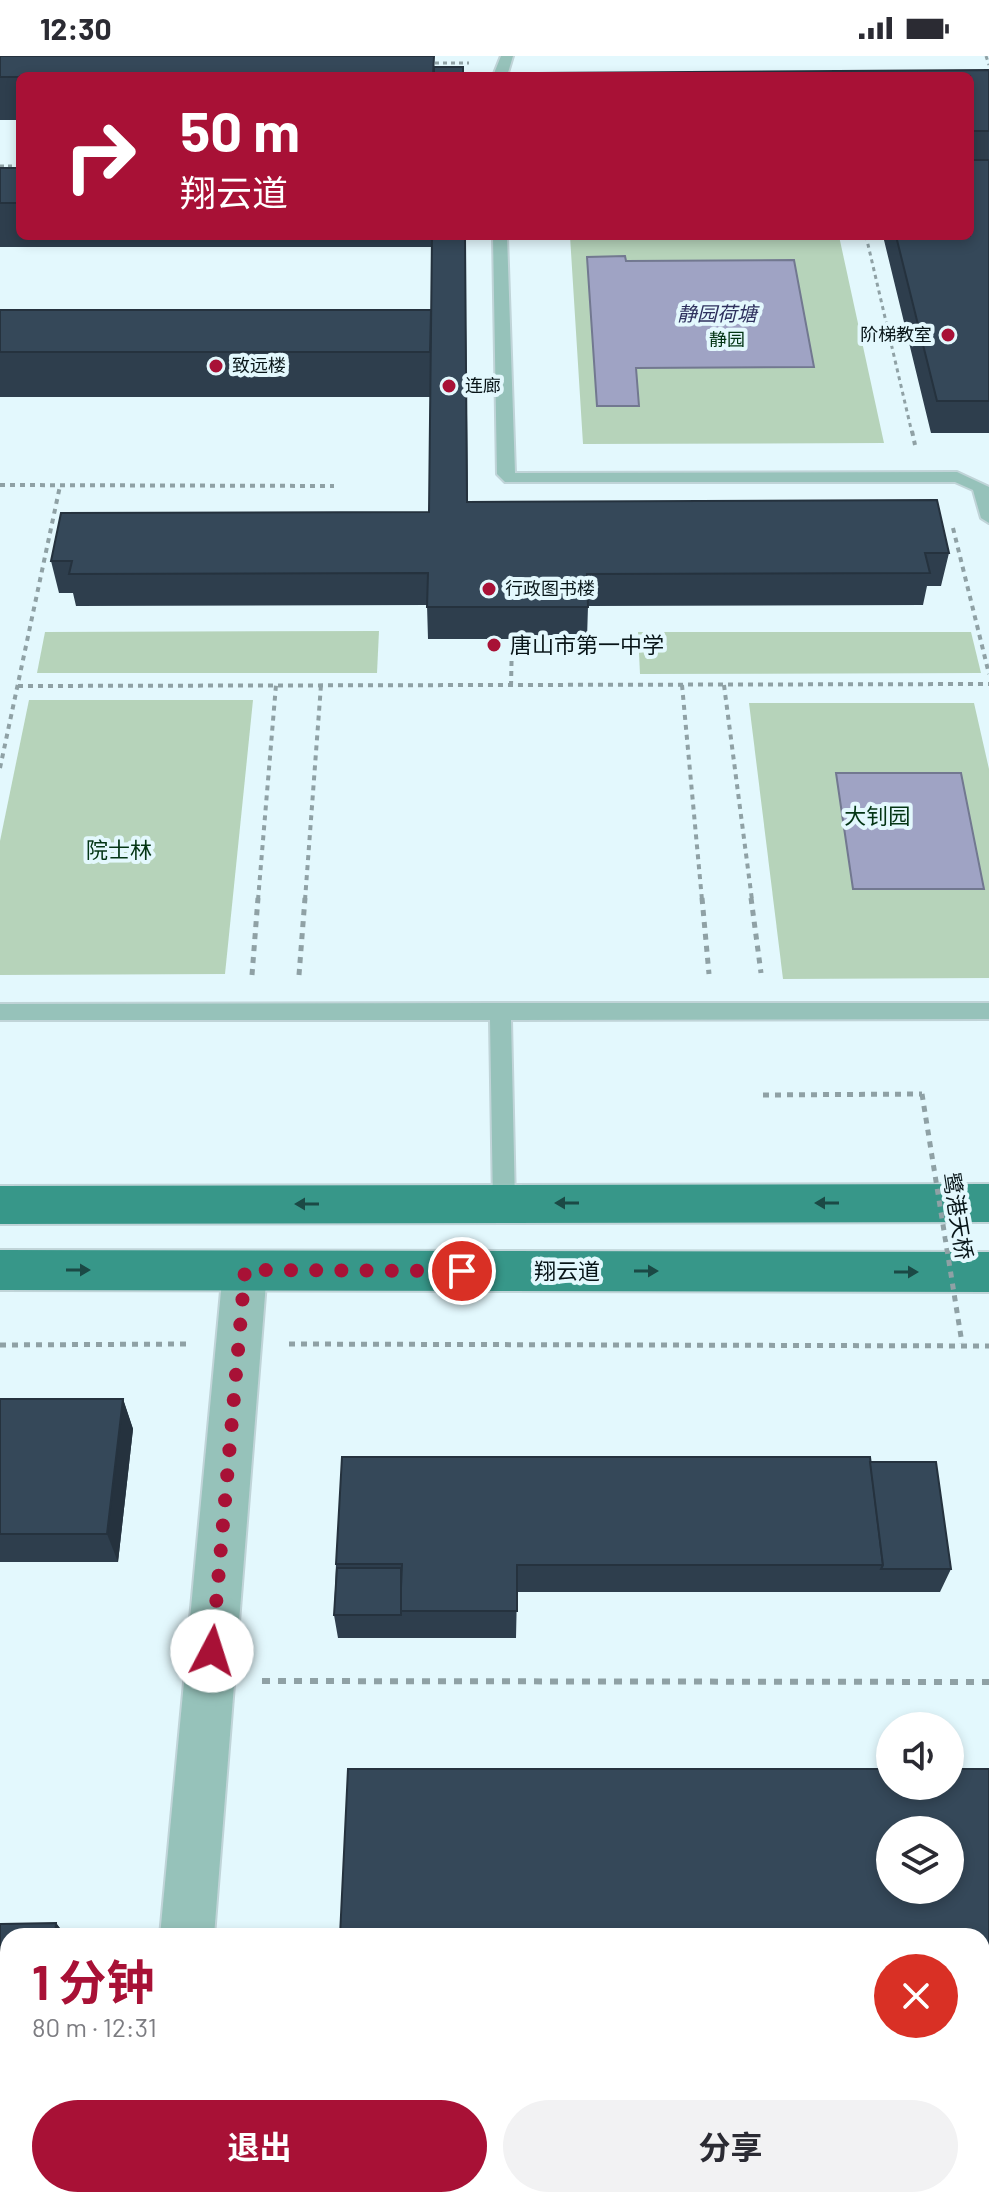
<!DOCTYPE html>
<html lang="zh">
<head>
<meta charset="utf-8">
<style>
  :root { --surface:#fff; --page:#f2f2f3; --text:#2b2b33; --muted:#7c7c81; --accent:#a81136 }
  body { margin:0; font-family:Barlow,"Noto Sans SC",sans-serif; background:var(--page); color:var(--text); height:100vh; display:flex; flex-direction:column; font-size:30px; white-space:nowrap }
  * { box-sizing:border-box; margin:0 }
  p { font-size:26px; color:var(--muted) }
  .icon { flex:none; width:44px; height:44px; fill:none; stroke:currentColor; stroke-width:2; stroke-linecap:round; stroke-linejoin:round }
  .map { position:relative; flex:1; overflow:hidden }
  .details { position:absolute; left:0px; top:1872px; width:990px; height:280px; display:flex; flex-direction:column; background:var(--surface); border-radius:24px 24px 0 0; box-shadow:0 4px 12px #0003 }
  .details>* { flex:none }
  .top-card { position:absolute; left:16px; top:16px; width:958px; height:168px; border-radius:12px; box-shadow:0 4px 12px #0003; background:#a81136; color:#fff; overflow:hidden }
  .tools { position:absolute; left:876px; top:1656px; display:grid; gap:16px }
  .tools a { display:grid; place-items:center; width:88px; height:88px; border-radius:50%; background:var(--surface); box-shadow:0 4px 12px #0003; font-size:40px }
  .pin { position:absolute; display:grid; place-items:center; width:68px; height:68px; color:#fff; margin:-34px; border:4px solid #fff; border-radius:50%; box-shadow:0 2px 8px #0007 }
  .me { position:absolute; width:88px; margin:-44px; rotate:5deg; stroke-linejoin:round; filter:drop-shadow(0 0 6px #0008) }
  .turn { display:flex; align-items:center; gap:28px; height:168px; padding:0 32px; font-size:36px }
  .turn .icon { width:104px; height:104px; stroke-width:2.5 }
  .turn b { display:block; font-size:56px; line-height:68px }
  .round { display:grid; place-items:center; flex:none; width:84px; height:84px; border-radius:42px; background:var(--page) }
  .head { display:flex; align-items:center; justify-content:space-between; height:136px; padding:0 32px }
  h1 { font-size:48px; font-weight:700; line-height:60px; color:var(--accent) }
  .primary-button { display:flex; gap:16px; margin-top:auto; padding:16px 32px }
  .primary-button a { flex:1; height:92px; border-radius:48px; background:var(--accent); color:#fff; font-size:32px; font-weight:700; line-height:92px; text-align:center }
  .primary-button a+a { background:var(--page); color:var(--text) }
  .status { display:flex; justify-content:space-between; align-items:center; height:56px; padding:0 40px; background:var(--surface); direction:ltr }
  .status svg { height:22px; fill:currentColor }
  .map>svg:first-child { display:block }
  .green { fill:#b6d3ba }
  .water { fill:#9fa3c4; stroke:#727890; stroke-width:2 }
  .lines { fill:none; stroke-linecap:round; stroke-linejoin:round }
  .service-casing { stroke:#c0d4d8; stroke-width:4 }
  .minor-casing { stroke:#c0d4d8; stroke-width:4 }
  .primary-casing { stroke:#c0d4d8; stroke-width:4 }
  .path-far3 { stroke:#8fa1a5; stroke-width:3; stroke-dasharray:4 4; stroke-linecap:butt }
  .path-far2 { stroke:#8fa1a5; stroke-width:4; stroke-dasharray:5 5; stroke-linecap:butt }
  .path-far1 { stroke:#8fa1a5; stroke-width:5; stroke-dasharray:6 6; stroke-linecap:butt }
  .path { stroke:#8fa1a5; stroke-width:6; stroke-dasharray:8 8; stroke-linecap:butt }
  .service { fill:#96c2ba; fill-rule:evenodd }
  .minor { fill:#96c2ba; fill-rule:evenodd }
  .primary { fill:#379789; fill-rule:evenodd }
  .path-bridge { stroke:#8fa1a5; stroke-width:5; stroke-dasharray:6 6; stroke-linecap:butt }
  .wall { fill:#2e3e4d }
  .shaded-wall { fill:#25323e }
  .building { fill:#354859; stroke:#25323e; stroke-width:2; fill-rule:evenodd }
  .oneway { fill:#1b4945 }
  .route { stroke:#a81136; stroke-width:14; stroke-dasharray:0 25.2 }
  .poi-dot { fill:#a81136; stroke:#e3f8fd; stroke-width:3 }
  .labels { text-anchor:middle; stroke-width:8; stroke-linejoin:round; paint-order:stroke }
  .far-poi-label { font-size:18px; fill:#081518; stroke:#e3f8fd; text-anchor:start }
  .far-park-label { font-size:18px; fill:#033514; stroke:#e3f8fd }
  .far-water-label { font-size:20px; font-style:italic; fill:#2f315e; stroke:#e3f8fd }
  .poi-label { font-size:22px; fill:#081518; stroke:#e3f8fd; text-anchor:start }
  .park-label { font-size:22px; fill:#033514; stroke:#e3f8fd }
  .street-label { font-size:22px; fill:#081518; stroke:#e3f8fd }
</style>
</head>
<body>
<div class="status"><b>12:30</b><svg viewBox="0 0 49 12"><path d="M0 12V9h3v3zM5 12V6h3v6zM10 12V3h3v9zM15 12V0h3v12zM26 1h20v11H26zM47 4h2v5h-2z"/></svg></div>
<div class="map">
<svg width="989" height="2152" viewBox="0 0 989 2152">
  <rect width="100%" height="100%" fill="#e3f8fd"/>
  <g class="green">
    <polygon points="570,180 839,180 884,387 583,388"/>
    <polygon points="379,575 377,617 37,617 45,576"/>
    <polygon points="638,576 971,576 981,617 640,618"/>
    <polygon points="29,644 253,644 225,918 0,919 0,785"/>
    <polygon points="749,647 974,647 989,713 989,922 783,923"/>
  </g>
  <g class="water">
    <polygon points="625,200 626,205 794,204 814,311 636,312 639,350 597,350 587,201"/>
    <polygon points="836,717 961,717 984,833 853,833"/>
  </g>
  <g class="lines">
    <g class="service-casing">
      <g id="service">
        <polygon points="501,0 513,0 507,20 493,20"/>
        <polygon points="493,180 507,180 515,417 957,416 989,431 989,467 981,462 973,434 955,426 505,426 497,418"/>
        <polygon points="498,947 989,947 989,963 511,964 515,1148 512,1155 504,1157 496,1155 493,1148 490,964 0,964 0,948"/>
      </g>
    </g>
    <g class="minor-casing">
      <g id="minor">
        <polygon points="245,1195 261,1201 267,1214 214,1880 160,1880 223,1214 229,1201"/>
        <polygon points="134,2144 194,2144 193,2152 133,2152"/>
      </g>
    </g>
    <g class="primary-casing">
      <g id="primary">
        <polygon points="989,1128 989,1166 0,1168 0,1130"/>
        <polygon points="0,1194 989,1196 989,1236 0,1234"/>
      </g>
    </g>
    <g class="path-far3">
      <polyline points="986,0 989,9"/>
      <polyline points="427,7 469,7"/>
      <polyline points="0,110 20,110"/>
      <polyline points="866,180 912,377"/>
    </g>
    <g class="path-far2">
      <polyline points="912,375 915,389"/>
      <polyline points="0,429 334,430"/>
      <polyline points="953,472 989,618"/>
      <polyline points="682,629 702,844"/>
      <polyline points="724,629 752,844"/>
      <polyline points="18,630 989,628"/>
      <polyline points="511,630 512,583"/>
      <polyline points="0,712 60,430"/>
      <polyline points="258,844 276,629"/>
      <polyline points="305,844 321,629"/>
    </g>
    <g class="path-far1">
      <polyline points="702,842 709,918"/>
      <polyline points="751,842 761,917"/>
      <polyline points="252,919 258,842"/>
      <polyline points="299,919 305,842"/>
      <polyline points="763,1039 922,1038"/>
      <polyline points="289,1288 989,1290"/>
      <polyline points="0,1289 187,1288"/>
    </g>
    <polyline class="path" points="262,1625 989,1626"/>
    <use href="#service" class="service"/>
    <use href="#minor" class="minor"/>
    <use href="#primary" class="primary"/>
    <polyline class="path-bridge" points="922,1038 962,1287"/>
  </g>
  <g class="wall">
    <polygon points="0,0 434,0 434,11 20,20 20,64 0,64"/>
    <polygon points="989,14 989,377 931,377 883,180 970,180 970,20"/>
    <polygon points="0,112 20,112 20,180 465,180 468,446 949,497 941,530 927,530 923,549 588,550 587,583 428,583 427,549 76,550 73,537 59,537 51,505 429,456 430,341 0,341 0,254 431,275 432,191 0,191"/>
    <polygon points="0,1343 123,1343 133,1373 118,1506 0,1506"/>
    <polygon points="870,1406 951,1513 940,1536 517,1536 516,1582 338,1582 334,1559 336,1508"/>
    <polygon points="989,1713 989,2106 982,2106 982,1880"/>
    <polygon points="56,1867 66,1880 8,1880 8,2072 0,2072 0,1868"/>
  </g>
  <g class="shaded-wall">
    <polygon points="123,1343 133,1373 118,1506 107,1478"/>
    <polygon points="56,1867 66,1880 55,1880"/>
  </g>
  <g class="building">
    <polygon points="0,0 434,0 433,20 20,20 20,21 0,21"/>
    <rect x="434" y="11" width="29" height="9"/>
    <polygon points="989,14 989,75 970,75 970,20 541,20 540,17"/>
    <polygon points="970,104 989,104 989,345 937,345 896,180 970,180"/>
    <rect x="0" y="112" width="20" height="35"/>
    <polygon points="432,180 465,180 467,446 937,444 949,497 925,497 930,517 587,518 588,551 427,551 428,517 69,518 72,505 51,505 61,457 429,456"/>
    <polygon points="0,254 431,254 430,296 0,296"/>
    <polygon points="0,1343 123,1343 107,1478 0,1478"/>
    <polygon points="342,1401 870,1401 883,1509 517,1509 517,1555 400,1555 402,1508 336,1508"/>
    <polygon points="870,1406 936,1406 951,1513 881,1513 883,1509"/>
    <polygon points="337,1512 401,1512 401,1559 334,1559"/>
    <path d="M348 1713H890V1730H950V1713H989V2096H982V1880H340ZM890 1774H950V1834H890Z"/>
    <polygon points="56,1867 55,1880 8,1880 8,2058 0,2058 0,1868"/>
  </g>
  <defs><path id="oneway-solid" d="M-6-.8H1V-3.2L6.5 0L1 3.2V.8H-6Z" transform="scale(2)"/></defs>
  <g class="oneway">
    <use href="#oneway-solid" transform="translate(567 1147) rotate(180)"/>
    <use href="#oneway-solid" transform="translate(827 1147) rotate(180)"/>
    <use href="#oneway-solid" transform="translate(307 1148) rotate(180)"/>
    <use href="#oneway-solid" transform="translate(78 1214)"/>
    <use href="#oneway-solid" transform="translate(646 1215)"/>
    <use href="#oneway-solid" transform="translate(906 1216)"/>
  </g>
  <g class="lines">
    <polyline class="route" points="212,1595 245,1214 462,1215"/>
  </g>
  <g class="poi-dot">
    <circle cx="948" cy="279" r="8"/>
    <circle cx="216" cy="310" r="8"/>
    <circle cx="449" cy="330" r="8"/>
    <circle cx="489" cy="533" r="8"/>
    <circle cx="494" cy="589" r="8"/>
  </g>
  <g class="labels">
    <g class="far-poi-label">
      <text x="932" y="285" text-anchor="end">阶梯教室</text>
      <text x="232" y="316">致远楼</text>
      <text x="465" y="336">连廊</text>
      <text x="505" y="539">行政图书楼</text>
    </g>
    <g class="far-park-label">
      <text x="727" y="290">静园</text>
    </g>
    <g class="far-water-label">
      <text x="717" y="265">静园荷塘</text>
    </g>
    <g class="poi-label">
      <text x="510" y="597">唐山市第一中学</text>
    </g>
    <g class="park-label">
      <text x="877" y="768">大钊园</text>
      <text x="119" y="802">院士林</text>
    </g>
    <g class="street-label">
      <text transform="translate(958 1160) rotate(81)" y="8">鹭港天桥</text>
      <text x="567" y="1223">翔云道</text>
    </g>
  </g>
</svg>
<div class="tools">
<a><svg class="icon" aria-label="sound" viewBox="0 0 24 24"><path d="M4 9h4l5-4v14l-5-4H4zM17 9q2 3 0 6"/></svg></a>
<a><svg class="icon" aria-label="layers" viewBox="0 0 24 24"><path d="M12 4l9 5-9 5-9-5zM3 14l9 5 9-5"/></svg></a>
</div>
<div class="pin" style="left:462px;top:1215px;background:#d93025"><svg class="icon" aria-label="arrive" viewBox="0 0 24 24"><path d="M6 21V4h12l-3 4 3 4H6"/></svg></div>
<svg class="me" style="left:212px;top:1595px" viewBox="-20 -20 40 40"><circle r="19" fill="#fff"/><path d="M0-13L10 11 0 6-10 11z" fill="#a81136"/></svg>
<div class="top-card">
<div class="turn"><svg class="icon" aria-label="right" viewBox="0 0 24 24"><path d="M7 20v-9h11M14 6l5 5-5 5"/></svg><div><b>50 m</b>翔云道</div></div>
</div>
<section class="details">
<div class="head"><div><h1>1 分钟</h1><p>80 m · 12:31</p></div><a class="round" style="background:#d93025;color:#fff"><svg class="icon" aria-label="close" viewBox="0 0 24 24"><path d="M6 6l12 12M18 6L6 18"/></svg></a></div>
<div class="primary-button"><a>退出</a><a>分享</a></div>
</section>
</div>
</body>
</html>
